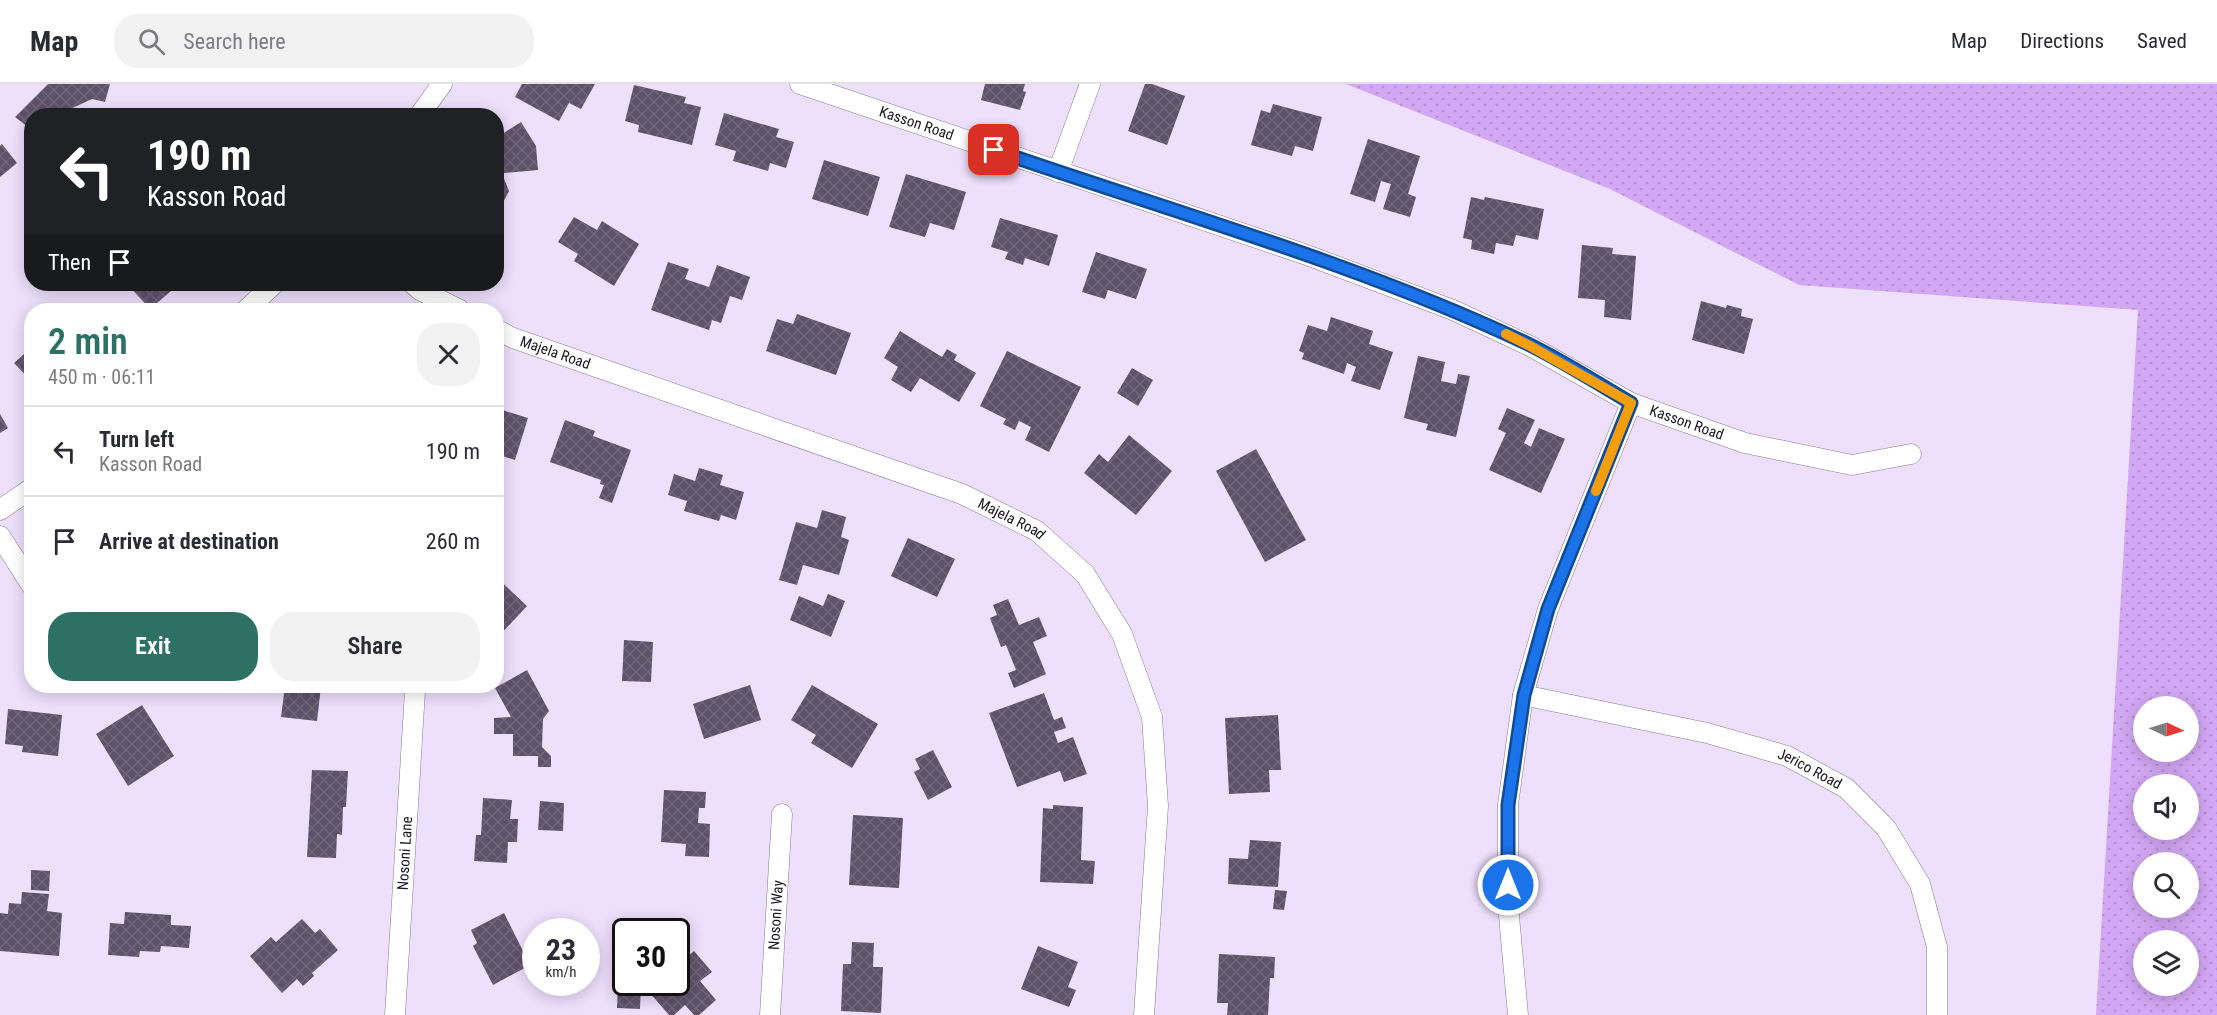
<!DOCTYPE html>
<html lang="en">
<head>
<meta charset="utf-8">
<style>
  :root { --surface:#fff; --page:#f2f2f3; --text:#2b2b33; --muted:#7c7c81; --line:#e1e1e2; --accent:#2d7164 }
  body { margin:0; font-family:"Roboto Condensed",sans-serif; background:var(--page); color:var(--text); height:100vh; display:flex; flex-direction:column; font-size:22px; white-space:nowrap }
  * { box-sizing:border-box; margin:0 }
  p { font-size:20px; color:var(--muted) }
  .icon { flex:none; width:33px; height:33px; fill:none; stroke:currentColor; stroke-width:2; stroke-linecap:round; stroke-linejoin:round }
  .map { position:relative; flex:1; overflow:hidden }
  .side { position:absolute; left:24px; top:219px; width:480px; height:390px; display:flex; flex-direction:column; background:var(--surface); border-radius:24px; box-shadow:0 3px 15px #0003 }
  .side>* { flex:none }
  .hud { position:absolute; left:24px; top:24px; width:480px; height:183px; border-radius:24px; box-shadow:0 3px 15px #0003; background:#202124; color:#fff; overflow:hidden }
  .needle { width:39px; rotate:94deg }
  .buttons { position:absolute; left:2133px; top:612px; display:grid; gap:12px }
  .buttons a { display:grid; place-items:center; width:66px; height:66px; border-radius:50%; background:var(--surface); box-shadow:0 3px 15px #0003; font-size:30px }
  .speed { position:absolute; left:522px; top:834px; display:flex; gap:12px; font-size:30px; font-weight:700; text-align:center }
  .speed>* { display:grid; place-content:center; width:78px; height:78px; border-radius:50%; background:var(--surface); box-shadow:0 3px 15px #0003; line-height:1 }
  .speed small { font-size:15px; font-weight:400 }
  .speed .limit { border:3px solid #111; border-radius:9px; background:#fff; color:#111 }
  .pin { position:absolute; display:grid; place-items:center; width:51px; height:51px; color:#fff; margin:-26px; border-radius:12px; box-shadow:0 3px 9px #0006 }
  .me { position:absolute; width:66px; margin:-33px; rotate:0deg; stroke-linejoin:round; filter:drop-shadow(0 0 4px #0008) }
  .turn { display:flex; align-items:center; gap:21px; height:126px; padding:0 24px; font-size:27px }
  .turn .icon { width:78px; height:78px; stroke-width:2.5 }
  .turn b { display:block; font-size:42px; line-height:51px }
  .then { display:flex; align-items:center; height:57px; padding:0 24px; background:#0003; gap:12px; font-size:22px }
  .round { display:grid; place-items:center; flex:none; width:63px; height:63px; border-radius:24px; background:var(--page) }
  .overview { display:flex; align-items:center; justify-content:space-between; height:102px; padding:0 24px }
  h1 { font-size:36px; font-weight:600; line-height:45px; color:var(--accent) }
  .primary-button { display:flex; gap:12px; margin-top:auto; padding:12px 24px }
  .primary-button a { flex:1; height:69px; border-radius:24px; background:var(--accent); color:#fff; font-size:24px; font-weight:600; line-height:69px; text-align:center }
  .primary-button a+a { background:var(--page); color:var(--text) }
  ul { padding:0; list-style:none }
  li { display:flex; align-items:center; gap:18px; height:90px; padding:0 24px; border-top:2px solid var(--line) }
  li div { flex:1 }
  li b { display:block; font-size:22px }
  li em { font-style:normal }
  header { display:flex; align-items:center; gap:36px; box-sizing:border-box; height:84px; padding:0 30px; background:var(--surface); border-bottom:2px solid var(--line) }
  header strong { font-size:28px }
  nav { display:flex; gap:33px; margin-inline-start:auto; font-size:21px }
  .search { width:420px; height:54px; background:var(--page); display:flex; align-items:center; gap:15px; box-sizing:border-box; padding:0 21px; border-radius:24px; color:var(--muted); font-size:22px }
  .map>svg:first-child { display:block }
  .green { fill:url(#green-dots); fill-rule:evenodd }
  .building { fill:url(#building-cross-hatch) }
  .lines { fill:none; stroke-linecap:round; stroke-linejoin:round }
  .minor-casing { stroke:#897b95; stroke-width:21 }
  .minor { stroke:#fff; stroke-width:20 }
  .route-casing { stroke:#114b97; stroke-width:15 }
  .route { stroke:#1a73e8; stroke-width:10 }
  .slow { stroke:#f59e0b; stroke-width:10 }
  .labels { text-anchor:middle; stroke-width:6; stroke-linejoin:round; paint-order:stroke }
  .street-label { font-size:15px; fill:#1a151f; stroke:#eedffc }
</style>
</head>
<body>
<header>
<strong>Map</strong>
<div class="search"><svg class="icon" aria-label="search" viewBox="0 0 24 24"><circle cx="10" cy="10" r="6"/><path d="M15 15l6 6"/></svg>Search here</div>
<nav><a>Map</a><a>Directions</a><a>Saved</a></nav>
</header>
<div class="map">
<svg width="2217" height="931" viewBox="0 0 2217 931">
  <defs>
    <pattern id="green-dots" width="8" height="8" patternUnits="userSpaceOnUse" patternTransform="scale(1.5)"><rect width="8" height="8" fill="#d2a7f4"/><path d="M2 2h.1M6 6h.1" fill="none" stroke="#b48fd1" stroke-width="1.8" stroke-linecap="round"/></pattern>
    <pattern id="building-cross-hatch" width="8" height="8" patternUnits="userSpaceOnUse" patternTransform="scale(1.5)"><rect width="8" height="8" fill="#5f516a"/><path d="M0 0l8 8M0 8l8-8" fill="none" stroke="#71667a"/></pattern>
  </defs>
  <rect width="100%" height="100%" fill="#eedffc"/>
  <path class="green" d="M1346 0H2217V931H2096L2138 226 1799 201 1610 105ZM2144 622H2188V668H2144ZM2144 700H2188V746H2144ZM2144 778H2188V824H2144ZM2188 856V902H2144V856Z"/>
  <g class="building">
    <polygon points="48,0 110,0 105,18 92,15 55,32 32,32 32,46 15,33"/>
    <polygon points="522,0 595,0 581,25 569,19 559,37 515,13"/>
    <polygon points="985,0 1025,0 1023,7 1026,8 1020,26 981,16"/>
    <polygon points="1145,0 1152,0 1185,12 1167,61 1128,47"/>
    <polygon points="634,1 686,13 684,19 701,23 692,61 638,48 639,41 625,37"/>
    <polygon points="1273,20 1322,33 1313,67 1295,62 1292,72 1251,61 1261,26 1270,29"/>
    <polygon points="724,29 779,45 776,53 794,58 786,84 770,79 768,87 733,77 736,67 715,61"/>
    <polygon points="521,38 536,62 538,86 504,89 503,92 509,107 496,132 496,54"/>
    <polygon points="1368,55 1420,72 1408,110 1416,113 1410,133 1383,125 1391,100 1381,97 1375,118 1350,110"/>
    <polygon points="2,60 17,79 0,93 0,62"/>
    <polygon points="824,76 880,93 868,132 812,115"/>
    <polygon points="906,90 966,108 954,146 930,139 925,153 889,143"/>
    <polygon points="1471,113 1484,116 1485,113 1544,125 1538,156 1516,151 1513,162 1496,159 1494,170 1471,165 1472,156 1463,154"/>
    <polygon points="574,133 597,146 602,137 639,160 614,202 574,177 578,170 558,158"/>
    <polygon points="1000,134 1058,151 1049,182 1025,174 1023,181 1005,175 1008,168 991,163"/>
    <polygon points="1582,161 1613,164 1612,170 1636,172 1631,236 1604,233 1605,216 1578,214"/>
    <polygon points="1096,168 1147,185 1136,215 1108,206 1105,215 1082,208"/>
    <polygon points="668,178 689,185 685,195 709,203 717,181 750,193 742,216 730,212 721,239 712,236 709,246 651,226"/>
    <polygon points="133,200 169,200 166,202 171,207 150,225 130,203"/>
    <polygon points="1701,217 1726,224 1727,221 1742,225 1741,232 1753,235 1744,270 1692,256"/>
    <polygon points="797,230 851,249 836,291 766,267 777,235 793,240"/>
    <polygon points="1331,233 1373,247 1369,260 1393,268 1380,306 1351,297 1356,283 1347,279 1344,290 1302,275 1304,269 1299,267 1308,241 1327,247"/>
    <polygon points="900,247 942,273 947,265 957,271 954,276 976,289 959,318 920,294 911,308 891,296 898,283 884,274"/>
    <polygon points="32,263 32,298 14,279"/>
    <polygon points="1007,267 1081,303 1049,368 1025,356 1031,343 1019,337 1015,346 1003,340 1006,335 980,322"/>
    <polygon points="1418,272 1445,278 1441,297 1456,300 1458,290 1470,292 1456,353 1426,346 1428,340 1404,334"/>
    <polygon points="1132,284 1153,296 1138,322 1117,309"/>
    <polygon points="496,324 528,334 515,376 496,370"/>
    <polygon points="1507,324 1535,336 1524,359 1531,363 1539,344 1565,355 1541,409 1489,386 1506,349 1498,345"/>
    <polygon points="0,330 8,344 0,349"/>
    <polygon points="565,336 595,347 593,352 631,366 612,419 599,414 604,401 600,400 601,396 550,378"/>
    <polygon points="1129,351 1172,387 1136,431 1084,389 1099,370 1108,378"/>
    <polygon points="1256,365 1306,456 1265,478 1216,387"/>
    <polygon points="699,384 723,391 720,401 744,408 736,436 721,431 719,437 684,427 687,417 668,411 674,390 695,397"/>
    <polygon points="822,426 846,433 841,453 849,456 839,491 803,481 797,501 779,496 796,438 817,444"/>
    <polygon points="908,454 955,475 937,513 891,492"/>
    <polygon points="496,493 527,522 496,555"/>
    <polygon points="828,510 845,517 831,553 790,536 799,512 823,522"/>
    <polygon points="1008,515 1019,541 1039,533 1047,552 1033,558 1046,590 1014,604 1008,589 1016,586 1006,561 1001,563 990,534 997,531 993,521"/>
    <polygon points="624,556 653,558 651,598 622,597"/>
    <polygon points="527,586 549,627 543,635 542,663 551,672 551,683 538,683 538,672 513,672 513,650 494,650 494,634 511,633 495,604"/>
    <polygon points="750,601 761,636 704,655 693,620"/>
    <polygon points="812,601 878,640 852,684 811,659 816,651 791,636"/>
    <polygon points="285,602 339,602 339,605 321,603 317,637 281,633"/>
    <polygon points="1044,609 1054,636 1062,633 1066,644 1054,648 1058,659 1073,653 1087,690 1064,698 1060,687 1017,703 989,629"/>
    <polygon points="142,621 174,672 128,702 96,650"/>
    <polygon points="8,625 62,631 58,672 22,668 23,662 5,660"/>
    <polygon points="1278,631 1281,686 1269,686 1270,708 1229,710 1225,634"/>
    <polygon points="933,666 952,703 928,716 914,688 920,685 915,675"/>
    <polygon points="312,686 348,687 346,723 343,723 342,751 337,750 336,774 307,773"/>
    <polygon points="664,706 706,708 705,724 699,724 698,739 710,740 709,773 685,772 686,760 661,758"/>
    <polygon points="483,714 512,716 510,735 518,735 517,758 508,758 507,779 474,777 476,751 481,751"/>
    <polygon points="540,717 564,719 563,747 538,746"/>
    <polygon points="1053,721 1083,723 1081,776 1095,777 1093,800 1040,798 1043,724 1053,725"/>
    <polygon points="853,731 903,734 899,804 849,801"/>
    <polygon points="1250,756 1281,758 1278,803 1228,800 1229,774 1248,775"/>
    <polygon points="31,786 50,787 49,807 31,806"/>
    <polygon points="1275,806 1287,807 1284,826 1273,825"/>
    <polygon points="22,808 49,810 47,827 62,829 59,872 0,867 0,829 8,830 9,819 21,820"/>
    <polygon points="125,828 171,831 171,841 191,842 189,864 161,862 160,868 140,867 139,873 108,871 110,839 124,840"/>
    <polygon points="504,829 530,881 493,901 473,862 477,859 471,846"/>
    <polygon points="302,835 315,849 320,845 338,866 312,889 314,892 303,902 297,895 282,909 250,872 271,853 276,858"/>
    <polygon points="852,858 874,859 873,883 883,883 881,929 841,927 843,880 851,880"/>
    <polygon points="1038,862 1078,878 1068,903 1076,906 1069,923 1021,905"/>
    <polygon points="694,867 712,888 700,897 716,916 699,931 694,931 685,921 674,931 669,931 643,901 646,898 676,898 676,882"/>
    <polygon points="1219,870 1275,873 1274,894 1270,894 1268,931 1227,931 1228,919 1217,919"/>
    <polygon points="618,900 641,901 640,925 617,924"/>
  </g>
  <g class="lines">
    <g class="minor-casing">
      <g id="minor">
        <path id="s1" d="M800 0 1304 170 1453 226 1530 262 1631 319 1745 359 1852 381 1911 370"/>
        <polyline points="419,32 442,0"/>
        <polyline points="1058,88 1090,0"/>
        <polyline points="413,200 420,206 460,226"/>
        <polyline points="246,226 274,200"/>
        <path id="s2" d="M496 245 513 254 962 410 1037 447 1085 490 1122 550 1152 633 1158 722 1144 931"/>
        <polyline points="0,426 32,404"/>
        <polyline points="0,452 32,502"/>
        <path id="s3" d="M1523 611 1707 649 1787 672 1846 704 1886 744 1920 800 1937 863V931"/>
        <path id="s4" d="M395 931 415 607"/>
        <path id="s5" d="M770 931 782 730"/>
        <polyline points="1518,931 1508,821 1508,721 1523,611 1548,525 1631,319"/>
      </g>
    </g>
    <use href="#minor" class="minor"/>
  </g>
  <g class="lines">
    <g class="route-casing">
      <path id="route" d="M994 66C1173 128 1357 179 1528 260 1563 277 1597 299 1631 319L1548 525 1524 611 1508 721V801"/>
    </g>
    <use href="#route" class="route"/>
    <polyline class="slow" points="1506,250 1530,262 1631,319 1596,407"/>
  </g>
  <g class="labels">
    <g class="street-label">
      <text dy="5" stroke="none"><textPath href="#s1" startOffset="123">Kasson Road</textPath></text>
      <text dy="5" stroke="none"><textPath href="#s2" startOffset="64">Majela Road</textPath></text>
      <text dy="5" stroke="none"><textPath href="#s1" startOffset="951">Kasson Road</textPath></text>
      <text dy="5" stroke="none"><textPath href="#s2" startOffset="550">Majela Road</textPath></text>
      <text dy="5" stroke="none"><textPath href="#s3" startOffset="297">Jerico Road</textPath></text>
      <text dy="5" stroke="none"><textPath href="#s4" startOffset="162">Nosoni Lane</textPath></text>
      <text dy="5" stroke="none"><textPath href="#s5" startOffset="100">Nosoni Way</textPath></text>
    </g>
  </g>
</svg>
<div class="buttons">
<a><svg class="needle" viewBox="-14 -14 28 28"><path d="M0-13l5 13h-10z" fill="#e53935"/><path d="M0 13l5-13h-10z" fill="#7c7c81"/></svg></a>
<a><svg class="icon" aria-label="sound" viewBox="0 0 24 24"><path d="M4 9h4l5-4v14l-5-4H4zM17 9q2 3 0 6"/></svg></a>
<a><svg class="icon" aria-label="search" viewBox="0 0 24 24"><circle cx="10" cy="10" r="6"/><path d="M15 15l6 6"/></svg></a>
<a><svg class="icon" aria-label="layers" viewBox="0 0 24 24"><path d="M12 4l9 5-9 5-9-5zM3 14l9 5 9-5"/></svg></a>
</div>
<div class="speed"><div>23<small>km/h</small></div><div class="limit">30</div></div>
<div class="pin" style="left:994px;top:66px;background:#d93025"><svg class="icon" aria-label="arrive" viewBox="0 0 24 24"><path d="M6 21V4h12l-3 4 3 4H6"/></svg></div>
<svg class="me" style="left:1508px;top:801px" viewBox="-20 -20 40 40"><circle r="17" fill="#1a73e8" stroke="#fff" stroke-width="3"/><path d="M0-11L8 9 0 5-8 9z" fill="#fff"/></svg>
<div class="hud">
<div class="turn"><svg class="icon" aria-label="left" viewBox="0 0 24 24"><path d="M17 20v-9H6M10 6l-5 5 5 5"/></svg><div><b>190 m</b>Kasson Road</div></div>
<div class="then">Then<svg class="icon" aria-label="arrive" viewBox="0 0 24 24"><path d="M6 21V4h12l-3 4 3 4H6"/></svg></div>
</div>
<section class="side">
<div class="overview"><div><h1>2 min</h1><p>450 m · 06:11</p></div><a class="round"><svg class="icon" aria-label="close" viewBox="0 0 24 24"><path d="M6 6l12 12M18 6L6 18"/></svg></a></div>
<ul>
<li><svg class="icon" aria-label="left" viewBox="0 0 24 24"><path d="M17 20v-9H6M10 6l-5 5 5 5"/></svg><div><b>Turn left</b><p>Kasson Road</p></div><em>190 m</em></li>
<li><svg class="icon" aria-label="arrive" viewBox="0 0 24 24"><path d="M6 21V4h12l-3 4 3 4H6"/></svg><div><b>Arrive at destination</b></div><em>260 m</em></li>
</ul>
<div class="primary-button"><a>Exit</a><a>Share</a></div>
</section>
</div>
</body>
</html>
